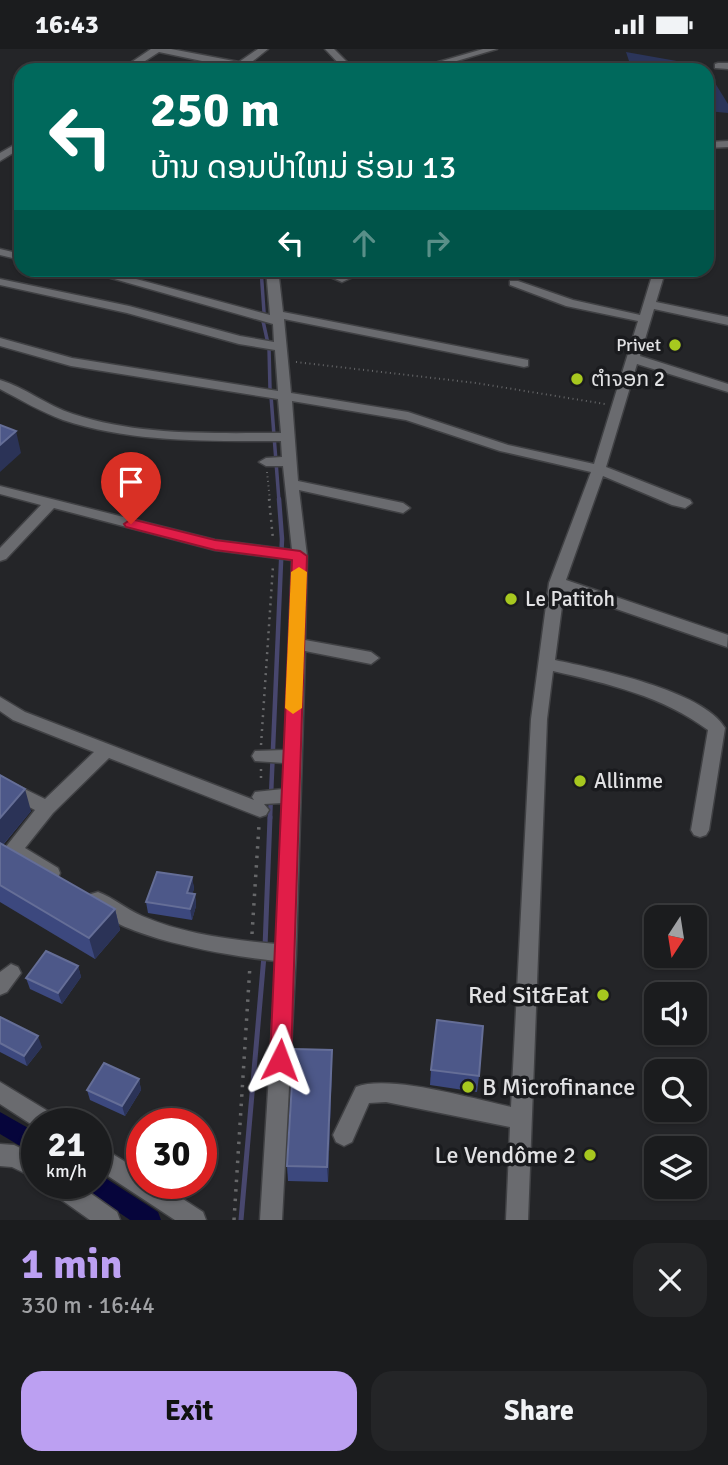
<!DOCTYPE html>
<html lang="en">
<head>
<meta charset="utf-8">
<style>
  :root { --surface:#1b1c1e; --page:#242527; --text:#f1f3f6; --muted:#a0a1a4; --line:#393a3c; --accent:#bca0f2 }
  body { margin:0; font-family:Signika,"Noto Sans Lao",sans-serif; background:var(--page); color:var(--text); height:100vh; display:flex; flex-direction:column; font-size:26px; white-space:nowrap }
  * { box-sizing:border-box; margin:0 }
  p { font-size:23px; color:var(--muted) }
  .icon { flex:none; width:38px; height:38px; fill:none; stroke:currentColor; stroke-width:2; stroke-linecap:round; stroke-linejoin:round }
  .map { position:relative; height:1171px; overflow:hidden }
  .side { display:flex; flex-direction:column; background:var(--surface); flex:1 }
  .side>* { flex:none }
  .guide { position:absolute; left:14px; top:14px; width:700px; height:214px; border-radius:21px; box-shadow:0 2px 5px #0004,0 0 0 2px var(--line); background:#00695c; color:#fff; overflow:hidden }
  .needle { width:46px; rotate:192deg }
  .fabs { position:absolute; left:644px; top:856px; display:grid; gap:14px }
  .fabs a { display:grid; place-items:center; width:63px; height:63px; border-radius:14px; background:var(--surface); box-shadow:0 2px 5px #0004,0 0 0 2px var(--line); font-size:35px }
  .speed { position:absolute; left:21px; top:1059px; display:flex; gap:14px; font-size:35px; font-weight:700; text-align:center }
  .speed>* { display:grid; place-content:center; width:91px; height:91px; border-radius:50%; background:var(--surface); box-shadow:0 2px 5px #0004,0 0 0 2px var(--line); line-height:1 }
  .speed small { font-size:18px; font-weight:400 }
  .speed .limit { border:10px solid #d22; background:#fff; color:#111 }
  .pin { position:absolute; display:grid; place-items:center; width:60px; height:60px; color:#fff; margin:-72px -30px; border-radius:50% 50% 50% 0; rotate:-45deg; box-shadow:0 0 7px #0007 }
  .pin .icon { rotate:45deg }
  .me { position:absolute; width:77px; margin:-38px; rotate:3deg; stroke-linejoin:round; filter:drop-shadow(0 0 5px #0008) }
  .turn { display:flex; align-items:center; gap:24px; height:147px; padding:0 21px; font-size:32px }
  .turn .icon { width:91px; height:91px; stroke-width:2.5 }
  .turn b { display:block; font-size:49px; line-height:60px }
  .lanes { display:flex; align-items:center; height:66px; padding:0 21px; background:#0003; justify-content:center; gap:35px; direction:ltr }
  .lanes .off { opacity:.35 }
  .round { display:grid; place-items:center; flex:none; width:74px; height:74px; border-radius:21px; background:var(--page) }
  .headline { display:flex; align-items:center; justify-content:space-between; height:119px; padding:0 21px }
  h1 { font-size:42px; font-weight:700; line-height:52px; color:var(--accent) }
  .button { display:flex; gap:14px; margin-top:auto; padding:14px 21px }
  .button a { flex:1; height:80px; border-radius:21px; background:var(--accent); color:#111; font-size:28px; font-weight:700; line-height:80px; text-align:center }
  .button a+a { background:var(--page); color:var(--text) }
  .status { display:flex; justify-content:space-between; align-items:center; height:49px; padding:0 35px; background:var(--surface); direction:ltr }
  .status svg { height:19px; fill:currentColor }
  .map>svg:first-child { display:block }
  .green { fill:#2b355a }
  .lines { fill:none; stroke-linecap:round; stroke-linejoin:round }
  .stream-far2 { stroke:#48476e; stroke-width:3.5 }
  .stream-far1 { stroke:#48476e; stroke-width:4.5 }
  .stream { stroke:#48476e; stroke-width:5 }
  .canal { fill:#06053b; fill-rule:evenodd }
  .minor-casing { stroke:#404144; stroke-width:3 }
  .path-far2 { stroke:#67686a; stroke-width:2; stroke-dasharray:1 3.5; stroke-linecap:butt }
  .path-far1 { stroke:#67686a; stroke-width:2.5; stroke-dasharray:2 5; stroke-linecap:butt }
  .path { stroke:#67686a; stroke-width:3.5; stroke-dasharray:2.5 7; stroke-linecap:butt }
  .minor { fill:#6a6b6f; fill-rule:evenodd }
  .wall { fill:#3c487e }
  .shaded-wall { fill:#2b3357 }
  .building { fill:#4d5889; stroke:#656e97; stroke-width:2 }
  .route { fill:#e11d48; stroke:#92132f; stroke-width:2 }
  .slow { fill:#f59e0b }
  .poi-dot { fill:#a7c81f; stroke:#1a1b1e; stroke-width:2.5 }
  .labels { text-anchor:middle; stroke-width:7; stroke-linejoin:round; paint-order:stroke }
  .far-poi-label { font-size:18px; fill:#e2e2e4; stroke:#1a1b1e; text-anchor:end }
  .poi-label { font-size:21px; fill:#e2e2e4; stroke:#1a1b1e; text-anchor:start }
  .near-poi-label { font-size:24px; fill:#e2e2e4; stroke:#1a1b1e; text-anchor:end }
</style>
</head>
<body>
<div class="status"><b>16:43</b><svg viewBox="0 0 49 12"><path d="M0 12V9h3v3zM5 12V6h3v6zM10 12V3h3v9zM15 12V0h3v12zM26 1h20v11H26zM47 4h2v5h-2z"/></svg></div>
<div class="map">
<svg width="728" height="1171" viewBox="0 0 728 1171">
  <rect width="100%" height="100%" fill="#242528"/>
  <g class="green">
    <polygon points="626,3 705,17 707,21 632,21"/>
    <polygon points="707,21 728,55 728,64 707,62"/>
  </g>
  <g class="lines">
    <g class="stream-far2">
      <polyline points="261,220 264,263"/>
      <polyline points="263,272 269,299 270,340"/>
      <polyline points="271,347 279,452"/>
    </g>
    <polyline class="stream-far1" points="270,770 282,490 279,450"/>
    <g class="stream">
      <polyline points="265,898 270,768"/>
      <polyline points="241,1171 264,907"/>
    </g>
    <g class="canal">
      <polygon points="0,1063 37,1084 37,1107 0,1085"/>
      <polygon points="96,1123 158,1163 161,1171 130,1171 87,1142 84,1134 96,1134"/>
    </g>
    <g class="minor-casing">
      <g id="minor">
        <polygon points="151,0 171,0 239,13 258,0 268,0 248,16 257,21 245,21 159,3 131,21 120,21"/>
        <polygon points="325,0 334,0 355,21 345,21"/>
        <polygon points="483,0 497,0 433,19 428,16"/>
        <polygon points="718,14 728,14 728,20 715,19 715,15"/>
        <polygon points="21,92 21,99 0,112 0,104"/>
        <polygon points="728,92 728,98 707,99 707,93"/>
        <polygon points="0,200 21,205 21,211 0,206"/>
        <path d="M79 220H99L270 266 266 220H278L283 263 528 311V317L524 318 284 270 291 344 408 363 508 396 594 415 638 272 566 257 510 236V232H518L573 251 640 266 654 220H666L656 253 728 268V276L654 260 640 307 728 335V343L637 315 606 418 690 451 692 454 685 459 672 456 603 427 566 531 728 586 727 598 564 542 555 611C596 620 703 641 725 679L709 781 706 786 700 788 694 786 691 781 708 681C662 647 609 635 553 622L547 670 528 1171H506L510 1078 386 1053 369 1054 352 1093 344 1097 336 1093 333 1086 356 1038C389 1025 474 1050 511 1058L531 670 549 534 591 423 500 402 406 371 292 352 298 432 403 454 410 459 403 464 299 441 307 507 305 591 371 603 379 609 371 615 305 602 296 905 282 1171H260L276 912C236 908 107 888 89 851L91 845 98 843C114 849 126 860 142 867 184 885 231 891 277 895L282 754 264 755 269 761 266 766 260 768 109 709 53 764 25 799 58 819 60 824 58 829C43 834 11 812 5 799L35 761 0 743V728L45 750 94 703 13 671 0 662V648L25 663 254 751 252 748 255 743 283 740 284 714 255 712 252 707 255 702 285 701 292 511 215 501 54 459 6 510 0 512V499L41 456 0 445V437L215 491 292 501 283 417H266L259 413 266 409 282 408 281 392C208 392 133 394 63 371 41 363 21 351 0 340V331C25 338 47 357 73 365 139 387 212 384 281 384L278 350 71 317 0 297V289L72 309 278 342 275 301 239 295 127 264 0 236V230L129 257 240 287 274 293 273 275Z"/>
        <polygon points="312,220 328,220 342,226 355,220 371,220 342,233"/>
        <polygon points="11,915 18,918 21,924 7,943 0,946 0,923"/>
        <polygon points="0,1033 56,1067 59,1074 37,1074 37,1079 0,1055"/>
        <polygon points="0,1095 14,1096 37,1107 37,1130 12,1118 0,1117"/>
        <polygon points="96,1095 142,1123 142,1134 158,1134 203,1163 206,1171 175,1171 96,1119"/>
        <polygon points="46,1134 76,1134 117,1163 120,1171 90,1171 49,1142"/>
      </g>
    </g>
    <g class="path-far2">
      <polyline points="296,313 476,334 605,355"/>
      <polyline points="267,423 270,452"/>
    </g>
    <g class="path-far1">
      <polyline points="269,450 273,490"/>
      <polyline points="261,696 273,517"/>
      <polyline points="261,720 261,734"/>
    </g>
    <g class="path">
      <polyline points="252,885 259,776"/>
      <polyline points="234,1171 250,916"/>
    </g>
    <use href="#minor" class="minor"/>
  </g>
  <g class="wall">
    <polygon points="0,726 31,762 3,796 115,860 120,881 95,910 0,853"/>
    <polygon points="192,828 194,840 192,845 195,845 196,857 192,871 148,864 146,853"/>
    <polygon points="78,917 81,928 62,955 30,940 26,929"/>
    <polygon points="0,968 42,998 27,1017 0,1003"/>
    <polygon points="332,1001 332,1016 328,1133 288,1132 287,1117"/>
    <polygon points="431,1021 479,1027 477,1043 430,1036"/>
    <polygon points="139,1030 141,1041 125,1067 90,1051 87,1041"/>
  </g>
  <g class="shaded-wall">
    <polygon points="16,382 21,404 0,423 0,396"/>
    <polygon points="25,740 31,762 0,799 0,769"/>
    <polygon points="192,828 194,840 189,855 187,844"/>
    <polygon points="195,845 196,857 192,871 190,860"/>
    <polygon points="115,860 120,881 95,910 89,889"/>
    <polygon points="78,917 81,928 62,955 58,944"/>
    <polygon points="38,987 42,998 27,1017 24,1007"/>
    <polygon points="332,1001 332,1016 328,1133 327,1118"/>
    <polygon points="139,1030 141,1041 125,1067 122,1057"/>
  </g>
  <g class="building">
    <polygon points="0,376 16,382 0,396"/>
    <polygon points="0,726 25,740 0,769"/>
    <polygon points="0,794 115,860 89,889 0,836"/>
    <polygon points="157,823 192,828 187,844 195,845 190,860 146,853"/>
    <polygon points="46,902 78,917 58,944 26,929"/>
    <polygon points="0,968 38,987 24,1007 0,994"/>
    <polygon points="437,971 483,977 479,1027 431,1021"/>
    <polygon points="294,1000 332,1001 327,1118 287,1117"/>
    <polygon points="104,1014 139,1030 122,1057 87,1041"/>
  </g>
  <polygon class="route" points="131,470 215,491 300,502 307,507 291,1011 288,1018 280,1021 273,1018 270,1011 292,511 215,501 126,478 124,475"/>
  <polygon class="slow" points="299,518 307,523 302,659 293,665 285,659 291,523"/>
  <g class="poi-dot">
    <circle cx="675" cy="296" r="7"/>
    <circle cx="577" cy="330" r="7"/>
    <circle cx="511" cy="550" r="7"/>
    <circle cx="580" cy="732" r="7"/>
    <circle cx="603" cy="946" r="7"/>
    <circle cx="468" cy="1038" r="7"/>
    <circle cx="590" cy="1106" r="7"/>
  </g>
  <g class="labels">
    <g class="far-poi-label">
      <text x="661" y="302">Privet</text>
    </g>
    <g class="poi-label">
      <text x="591" y="337">ຕຳຈອກ 2</text>
      <text x="525" y="557">Le Patitoh</text>
      <text x="594" y="739">Allinme</text>
    </g>
    <g class="near-poi-label">
      <text x="589" y="954">Red Sit&amp;Eat</text>
      <text x="482" y="1046" text-anchor="start">B Microfinance</text>
      <text x="576" y="1114">Le Vendôme 2</text>
    </g>
  </g>
</svg>
<div class="fabs">
<a><svg class="needle" viewBox="-14 -14 28 28"><path d="M0-13l5 13h-10z" fill="#e53935"/><path d="M0 13l5-13h-10z" fill="#a0a1a4"/></svg></a>
<a><svg class="icon" aria-label="sound" viewBox="0 0 24 24"><path d="M4 9h4l5-4v14l-5-4H4zM17 9q2 3 0 6"/></svg></a>
<a><svg class="icon" aria-label="search" viewBox="0 0 24 24"><circle cx="10" cy="10" r="6"/><path d="M15 15l6 6"/></svg></a>
<a><svg class="icon" aria-label="layers" viewBox="0 0 24 24"><path d="M12 4l9 5-9 5-9-5zM3 14l9 5 9-5"/></svg></a>
</div>
<div class="speed"><div>21<small>km/h</small></div><div class="limit">30</div></div>
<div class="pin" style="left:131px;top:475px;background:#d93025"><svg class="icon" aria-label="arrive" viewBox="0 0 24 24"><path d="M6 21V4h12l-3 4 3 4H6"/></svg></div>
<svg class="me" style="left:280px;top:1011px" viewBox="-20 -20 40 40"><path d="M0-17L14 15 0 8-14 15z" fill="#e11d48" stroke="#fff" stroke-width="4"/></svg>
<div class="guide">
<div class="turn"><svg class="icon" aria-label="left" viewBox="0 0 24 24"><path d="M17 20v-9H6M10 6l-5 5 5 5"/></svg><div><b>250 m</b>ບ້ານ ດອນປ່າໃຫມ່ ຮ່ອມ 13</div></div>
<div class="lanes"><svg class="icon" aria-label="left" viewBox="0 0 24 24"><path d="M17 20v-9H6M10 6l-5 5 5 5"/></svg><svg class="icon off" aria-label="ahead" viewBox="0 0 24 24"><path d="M12 20V5M6 11l6-6 6 6"/></svg><svg class="icon off" aria-label="right" viewBox="0 0 24 24"><path d="M7 20v-9h11M14 6l5 5-5 5"/></svg></div>
</div>
</div>
<section class="side">
<div class="headline"><div><h1>1 min</h1><p>330 m · 16:44</p></div><a class="round"><svg class="icon" aria-label="close" viewBox="0 0 24 24"><path d="M6 6l12 12M18 6L6 18"/></svg></a></div>
<div class="button"><a>Exit</a><a>Share</a></div>
</section>
</body>
</html>
